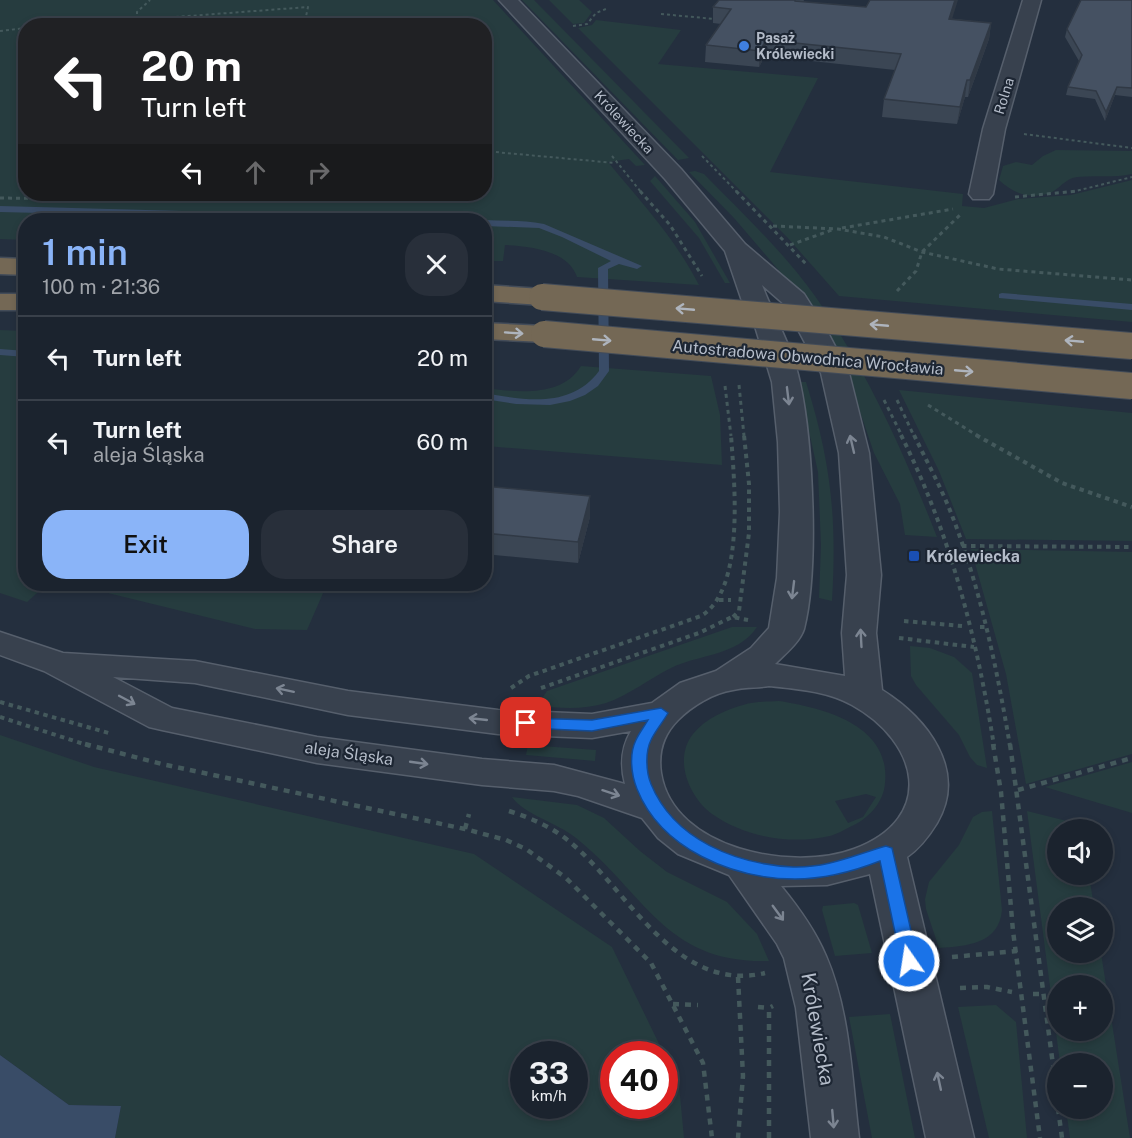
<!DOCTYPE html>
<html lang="en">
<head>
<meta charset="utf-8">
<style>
  :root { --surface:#1b232e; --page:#282f3a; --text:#f1f3f6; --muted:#a0a4aa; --line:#39404a; --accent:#8ab4f8 }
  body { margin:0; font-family:"Public Sans",sans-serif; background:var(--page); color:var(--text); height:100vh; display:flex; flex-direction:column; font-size:22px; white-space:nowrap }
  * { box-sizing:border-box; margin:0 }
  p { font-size:20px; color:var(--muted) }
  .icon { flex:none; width:33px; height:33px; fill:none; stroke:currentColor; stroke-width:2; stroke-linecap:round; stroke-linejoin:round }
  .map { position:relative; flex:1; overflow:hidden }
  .side { position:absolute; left:18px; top:213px; width:474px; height:378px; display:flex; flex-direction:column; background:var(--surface); border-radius:24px; box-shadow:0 3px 9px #0003,0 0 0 2px var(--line) }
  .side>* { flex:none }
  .banner { position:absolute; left:18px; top:18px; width:474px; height:183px; border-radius:24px; box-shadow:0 3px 9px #0003,0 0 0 2px var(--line); background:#202124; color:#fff; overflow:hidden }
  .tools { position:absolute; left:1047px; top:819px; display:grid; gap:12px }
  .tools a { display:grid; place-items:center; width:66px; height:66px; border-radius:50%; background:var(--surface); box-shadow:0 3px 9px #0003,0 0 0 2px var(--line); font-size:30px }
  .speed { position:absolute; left:510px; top:1041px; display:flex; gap:12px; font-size:30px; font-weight:700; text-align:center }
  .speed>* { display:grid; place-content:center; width:78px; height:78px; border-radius:50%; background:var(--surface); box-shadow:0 3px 9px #0003,0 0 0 2px var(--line); line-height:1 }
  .speed small { font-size:15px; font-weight:400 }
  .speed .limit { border:9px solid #d22; background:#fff; color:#111 }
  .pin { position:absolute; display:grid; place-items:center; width:51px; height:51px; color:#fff; margin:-26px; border-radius:12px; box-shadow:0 3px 9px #0006 }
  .me { position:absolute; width:66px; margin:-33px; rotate:347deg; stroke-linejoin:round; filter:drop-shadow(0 0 4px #0008) }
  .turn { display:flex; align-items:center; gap:21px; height:126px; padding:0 24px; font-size:27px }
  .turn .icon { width:78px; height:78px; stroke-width:2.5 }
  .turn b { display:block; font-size:42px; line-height:51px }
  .lanes { display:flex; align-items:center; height:57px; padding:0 24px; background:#0003; justify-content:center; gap:30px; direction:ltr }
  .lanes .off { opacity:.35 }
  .round { display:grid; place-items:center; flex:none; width:63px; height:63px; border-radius:24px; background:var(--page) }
  .summary { display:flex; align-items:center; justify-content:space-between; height:102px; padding:0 24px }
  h1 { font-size:36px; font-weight:600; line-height:45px; color:var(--accent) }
  .action { display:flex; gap:12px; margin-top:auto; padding:12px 24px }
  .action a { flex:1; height:69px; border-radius:24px; background:var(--accent); color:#111; font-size:24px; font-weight:600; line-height:69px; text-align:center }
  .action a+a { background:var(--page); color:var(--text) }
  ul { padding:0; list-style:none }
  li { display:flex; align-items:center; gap:18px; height:84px; padding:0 24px; border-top:2px solid var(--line) }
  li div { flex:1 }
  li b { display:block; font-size:22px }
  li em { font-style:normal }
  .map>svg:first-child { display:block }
  .green { fill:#263c3f; fill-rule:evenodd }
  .water { fill:#394c67 }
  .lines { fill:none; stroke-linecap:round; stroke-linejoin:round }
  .stream { fill:#394c67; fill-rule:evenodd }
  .minor-casing { stroke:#565f6c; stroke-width:3 }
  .highway-casing { stroke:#434c59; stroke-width:3 }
  .path-far3 { stroke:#44595c; stroke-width:2; stroke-dasharray:3 3; stroke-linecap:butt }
  .path-far2 { stroke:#44595c; stroke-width:3; stroke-dasharray:4 4; stroke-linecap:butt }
  .path-far1 { stroke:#44595c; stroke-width:4; stroke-dasharray:4.5 4.5; stroke-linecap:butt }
  .path { stroke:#44595c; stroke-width:4.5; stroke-dasharray:6 6; stroke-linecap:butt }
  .minor { fill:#38414e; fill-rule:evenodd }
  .highway { fill:#746855; fill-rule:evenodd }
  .highway-bridge-casing { stroke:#434c59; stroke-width:28; stroke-linecap:butt }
  .highway-bridge { stroke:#746855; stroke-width:26 }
  .wall { fill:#3b4654 }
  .shaded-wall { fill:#303945 }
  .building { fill:#455162; stroke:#303945; stroke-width:1.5 }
  .oneway { stroke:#aeb4bd }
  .oneway2 { stroke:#7c8592 }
  .route { fill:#1a73e8; stroke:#114b97; stroke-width:1.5 }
  .shop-dot { fill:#3f7fe0; stroke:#1d2633; stroke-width:2 }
  .transit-dot { fill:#1a4fb4; stroke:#1d2633; stroke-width:2 }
  .labels { text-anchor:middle; stroke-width:4.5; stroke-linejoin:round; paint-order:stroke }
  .far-poi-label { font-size:14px; font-weight:bold; fill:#b4bcc9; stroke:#1d2633; text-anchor:start }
  .far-street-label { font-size:14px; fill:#b4bcc9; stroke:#1d2633 }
  .street-label { font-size:16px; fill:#b4bcc9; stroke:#1d2633 }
  .poi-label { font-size:16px; font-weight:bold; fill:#b4bcc9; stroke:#1d2633; text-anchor:start }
  .near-street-label { font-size:20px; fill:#b4bcc9; stroke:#1d2633 }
</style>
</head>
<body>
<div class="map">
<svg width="1132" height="1138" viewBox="0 0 1132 1138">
  <rect width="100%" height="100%" fill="#242f3e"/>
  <g class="green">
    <path d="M0 0H493L645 165 636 166 629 159 608 162C644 206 672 234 699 285L577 277C568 250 529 246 505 245L503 261H485L484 220H26L25 240 0 239ZM26 26H484V194H26Z"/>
    <polygon points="522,0 534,0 689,158 678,160"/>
    <polygon points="549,0 579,0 592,12 584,23 573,24"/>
    <polygon points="596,20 681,30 658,64 818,78 770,172 963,194 962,206 984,208 1018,199 1071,195 1132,180 1132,322 839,296 787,237 578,28 592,25"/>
    <path d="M1056 150 1132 151V174C1114 178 1095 175 1077 177 1064 179 1060 189 1050 193 1029 200 1013 193 999 180L1003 166 1016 162 1032 165 1043 156Z"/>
    <path d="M695 171 704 174C742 213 783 251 815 296 867 370 904 453 937 537L905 535 900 504 874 453 853 391 794 288 734 218 689 172Z"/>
    <polygon points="655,176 695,222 730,283 725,283 699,238 650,181"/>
    <polygon points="0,330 25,331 26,584 47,584 27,602 0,593"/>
    <path d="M581 366 711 376 720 415 722 465 485 446V388C516 392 562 398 581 366Z"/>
    <path d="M798 382H806C831 462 837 517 832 601L819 598 821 545 818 472Z"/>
    <polygon points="899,390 1132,413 1132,541 966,539 939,471"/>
    <polygon points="971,549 1132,552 1132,754 1026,784 1006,674"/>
    <polygon points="71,584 327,584 307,630 255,629"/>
    <path d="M732 627H757C738 656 699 654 671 668 649 679 629 695 606 703 584 710 560 708 537 706L547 691Z"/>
    <polygon points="910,646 930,648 954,657 972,673 987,768 977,765 970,757 959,735 916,685 911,676"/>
    <path d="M779 701C824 708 891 725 885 783 884 801 870 817 854 825 847 828 838 834 830 836 790 845 745 837 712 814 689 797 673 759 693 734 705 719 725 710 743 705 754 701 768 702 779 701ZM866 794 876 797 863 817 848 823 835 801Z"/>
    <path d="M0 735 94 767 474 854 612 947 664 1054H614V1106H664V1055L679 1085 684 1138H115L121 1106 69 1105 0 1055ZM524 1054H574V1106H524Z"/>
    <polygon points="528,745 596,750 595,761 526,755"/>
    <polygon points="1132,762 1132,813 1045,787"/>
    <path d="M512 797 577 805 604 818 640 851 667 872 727 902 757 934 769 961C665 964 646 894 576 838 558 823 523 814 512 797Z"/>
    <path d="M992 811 1002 910C999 944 967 946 939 948L926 909 925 899 929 882 959 845 973 817 982 812Z"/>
    <path d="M1027 811 1099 829 1058 830V874L1089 875 1094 907 1058 908V952L1101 953 1130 1138H1070L1066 1109 1102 1108V1064L1060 1063ZM1058 986H1102V1030H1058Z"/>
    <polygon points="854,903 858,905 872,953 835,956 822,910 823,906"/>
    <polygon points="996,1005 1016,1022 1027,1138 989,1138 958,1007"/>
    <polygon points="890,1014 915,1138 872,1138 849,1017"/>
  </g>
  <polygon class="water" points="0,1055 69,1105 121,1106 115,1138 0,1138"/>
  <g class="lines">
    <g class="stream">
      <polygon points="0,206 406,217 410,220 328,220 0,212"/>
      <path d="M483 220H484C504 221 524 220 544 224L642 266 637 269 619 264 608 269 609 371 598 386 585 395 570 401 550 405 516 404 484 399V393C525 400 571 409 599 371L598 268 611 261 562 237 539 228 484 226Z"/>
      <polygon points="1002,293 1132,304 1132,310 999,298 999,294"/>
      <polygon points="0,349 26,351 26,357 0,355"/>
    </g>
    <g class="minor-casing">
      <g id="minor">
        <path d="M499 0H518L681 169 745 244 804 294 825 327 849 373 869 453 881 575 876 633 882 690C927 718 968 770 937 823 929 836 920 848 907 857L974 1138H926L870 874 827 885 781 886C799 908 815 930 826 956 850 1011 852 1079 859 1138H811L796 1008 784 958 777 944 729 875 678 854 658 838 642 818 578 796 554 791 482 785 317 763 162 730 149 727 44 671 0 655V632L63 653 195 661 348 691 498 710 592 714 652 703 680 683 716 671 751 648 769 628 777 578 780 512 778 442 772 382 754 323 742 301 725 251 665 179ZM762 285 785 305 821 373 839 453 847 575 842 633 845 676 775 664C784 655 800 642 804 629 819 570 813 443 800 383 793 348 774 317 762 285ZM113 677 195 683 348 715 498 734 592 738 631 731C621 748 620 765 625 784L554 765 482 759 317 737 172 708ZM769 686C798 689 827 691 852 705 919 742 937 818 854 849 794 872 673 850 661 773 658 752 663 735 678 720 692 706 713 693 733 690 745 687 757 688 769 686Z"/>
        <polygon points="1023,0 1041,0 1005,129 993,194 989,199 973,199 969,194 983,129"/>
      </g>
    </g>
    <g class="highway-casing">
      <g id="highway">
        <polygon points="0,258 26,259 26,275 0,274"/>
        <polygon points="484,285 542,289 551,291 555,297 551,303 542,305 484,301"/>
        <rect x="0" y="294" width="26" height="16"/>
        <polygon points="484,323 544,326 554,328 557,334 554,340 544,342 484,339"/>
      </g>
    </g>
    <g class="path-far3">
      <polyline points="661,14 715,19"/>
      <polyline points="196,17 222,26"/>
      <polyline points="137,20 137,12 150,0"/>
      <polyline points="56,26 308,7 304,26"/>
      <polyline points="573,26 587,24 596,13 606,9"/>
      <polyline points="0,31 26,28"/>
      <polyline points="1024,134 1132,148"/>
      <polyline points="484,151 615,163"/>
      <polyline points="612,156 641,192"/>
      <polyline points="702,156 737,192"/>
      <polyline points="1072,192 1132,177"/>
    </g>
    <g class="path-far2">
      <polyline points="640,191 670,225 702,276"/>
      <polyline points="736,191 807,265"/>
      <polyline points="1015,197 1078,191"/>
      <polyline points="0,198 269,201 271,194"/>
      <polyline points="773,226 838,229 884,237 922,252 998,269 1132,280"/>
      <polyline points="842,228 953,209"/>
      <polyline points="790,245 832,230"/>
      <polyline points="897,291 916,271 922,252 960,215"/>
      <polyline points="739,385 744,436"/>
      <polyline points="725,386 731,436"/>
      <polyline points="884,400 902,436"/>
      <polyline points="897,400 914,436"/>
      <polyline points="928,405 978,436"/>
    </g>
    <g class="path-far1">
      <path d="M901 435C950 533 977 638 994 746"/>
      <path d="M914 435C927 462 942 489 953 518 981 591 997 669 1010 746"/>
      <polyline points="976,435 1062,483 1132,507"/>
      <polyline points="962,546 1132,547"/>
      <polyline points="719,600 731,600"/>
      <polyline points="733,617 739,611 749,533 749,484 744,435"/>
      <polyline points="904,621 962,626"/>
      <polyline points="980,627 987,627"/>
      <polyline points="899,638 974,647"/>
      <path d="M511 688 529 676 701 616C746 589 734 480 731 435"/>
      <polyline points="541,688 699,633 732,617 748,620"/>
      <polyline points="0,702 112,734"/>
      <polyline points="0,717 90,746"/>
    </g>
    <g class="path">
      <polyline points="85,744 162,764 465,829 506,840 526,849 566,878 651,963 703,1063 712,1138"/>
      <polyline points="993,744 1001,792 1013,931 1040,1138"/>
      <polyline points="1010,744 1058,1102"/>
      <polyline points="1018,790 1132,758"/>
      <path d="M509 811C531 818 552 827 570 842 628 890 676 994 765 973"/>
      <polyline points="465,829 469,814"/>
      <polyline points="952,957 1017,951"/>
      <polyline points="738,977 743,1076 738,1138"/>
      <polyline points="960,988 987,987 1012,992"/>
      <polyline points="1033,994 1043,994"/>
      <polyline points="673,1004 698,1005"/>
      <polyline points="758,1007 769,1008"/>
      <polyline points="1058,1108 1062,1138"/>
      <polyline points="769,1138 769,1008 773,1006"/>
    </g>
    <use href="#minor" class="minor"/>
    <use href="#highway" class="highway"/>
    <g class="highway-bridge-casing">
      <g id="highway-bridge">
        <polyline points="542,297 1132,346"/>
        <polyline points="544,334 1132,386"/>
      </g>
    </g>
    <use href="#highway-bridge" class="highway-bridge"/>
  </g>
  <g class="wall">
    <polygon points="719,0 804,0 803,2 991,23 989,39 968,97 965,97 957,124 882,117 884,99 895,70 765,56 759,67 705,62 706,45 721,24 713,23 713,7"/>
    <polygon points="1132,0 1132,97 1115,95 1105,121 1095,99 1066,95 1068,87 1079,61 1065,37 1067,29"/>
    <polygon points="484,486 590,517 578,563 484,554"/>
  </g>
  <g class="shaded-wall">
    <polygon points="955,0 958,0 947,35 949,19"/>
    <polygon points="991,23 989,39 968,97 970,80"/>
    <polygon points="766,40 765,56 759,67 760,51"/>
    <polygon points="967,80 965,97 957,124 960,107"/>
    <polygon points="1117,87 1115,95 1105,121 1106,112"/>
    <polygon points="590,496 590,517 578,563 578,542"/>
  </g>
  <g class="building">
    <polygon points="719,0 795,0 795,1 866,7 870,0 955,0 949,19 991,23 970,80 967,80 960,107 884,99 901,54 766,40 760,51 706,45 731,9 713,7"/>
    <polygon points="1081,0 1132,0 1132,88 1117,87 1106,112 1096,91 1068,87 1082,55 1067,29"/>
    <polygon points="484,486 590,496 578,542 484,533"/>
  </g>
  <defs><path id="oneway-shaft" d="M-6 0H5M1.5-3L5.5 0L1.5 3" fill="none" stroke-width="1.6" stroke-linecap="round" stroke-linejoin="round" transform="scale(1.5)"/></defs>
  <g class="oneway">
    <use href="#oneway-shaft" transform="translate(685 309) rotate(-175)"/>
    <use href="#oneway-shaft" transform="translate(879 325) rotate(-175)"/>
    <use href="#oneway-shaft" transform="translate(514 333) rotate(4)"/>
    <use href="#oneway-shaft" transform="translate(602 340) rotate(5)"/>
    <use href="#oneway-shaft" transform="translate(1074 341) rotate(-175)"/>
    <use href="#oneway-shaft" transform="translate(964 371) rotate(5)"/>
  </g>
  <g class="oneway2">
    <use href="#oneway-shaft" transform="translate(788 396) rotate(83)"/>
    <use href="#oneway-shaft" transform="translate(852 444) rotate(-103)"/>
    <use href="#oneway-shaft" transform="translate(793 590) rotate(97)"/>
    <use href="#oneway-shaft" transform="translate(861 638) rotate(-93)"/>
    <use href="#oneway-shaft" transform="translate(285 690) rotate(-168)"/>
    <use href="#oneway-shaft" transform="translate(127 700) rotate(28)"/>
    <use href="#oneway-shaft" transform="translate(478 719) rotate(-174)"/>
    <use href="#oneway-shaft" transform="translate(419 763) rotate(8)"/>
    <use href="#oneway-shaft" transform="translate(611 793) rotate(18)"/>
    <use href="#oneway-shaft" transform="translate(778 913) rotate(54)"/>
    <use href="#oneway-shaft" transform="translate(939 1081) rotate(-102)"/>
    <use href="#oneway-shaft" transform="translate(833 1119) rotate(85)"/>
  </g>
  <path class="route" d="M661 708 668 713C663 722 655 731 651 740 645 752 646 772 651 784 674 840 736 864 793 867 828 868 854 855 886 846L892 848 918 961 916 966H903L901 961 880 861C852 872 825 879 795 879 733 879 661 849 637 789 631 774 629 754 636 740 639 733 644 727 648 720L592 731 526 728 518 723 526 718 592 720Z"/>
  <circle class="shop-dot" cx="744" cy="46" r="6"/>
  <rect class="transit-dot" x="908" y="550" width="12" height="12" rx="3"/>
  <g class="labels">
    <g class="far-poi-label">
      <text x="756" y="43">Pasaż<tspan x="756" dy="16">Królewiecki</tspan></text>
    </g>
    <g class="far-street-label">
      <text transform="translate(1004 96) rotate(-73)" y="5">Rolna</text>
      <text transform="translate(624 122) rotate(47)" y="5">Królewiecka</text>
    </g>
    <g class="street-label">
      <text transform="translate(808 357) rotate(5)" y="6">Autostradowa Obwodnica Wrocławia</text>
      <text transform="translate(349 753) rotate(8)" y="6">aleja Śląska</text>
    </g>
    <g class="poi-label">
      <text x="926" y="562">Królewiecka</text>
    </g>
    <g class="near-street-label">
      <text transform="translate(818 1029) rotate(80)" y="7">Królewiecka</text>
    </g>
  </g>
</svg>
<div class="tools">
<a><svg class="icon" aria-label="sound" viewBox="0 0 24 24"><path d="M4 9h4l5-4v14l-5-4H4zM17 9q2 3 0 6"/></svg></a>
<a><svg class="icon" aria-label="layers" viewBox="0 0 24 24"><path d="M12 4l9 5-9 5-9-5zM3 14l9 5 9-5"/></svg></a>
<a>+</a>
<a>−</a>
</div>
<div class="speed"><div>33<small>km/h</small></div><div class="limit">40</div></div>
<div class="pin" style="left:526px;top:723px;background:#d93025"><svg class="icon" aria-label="arrive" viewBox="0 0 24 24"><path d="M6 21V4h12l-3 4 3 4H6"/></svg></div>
<svg class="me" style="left:909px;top:961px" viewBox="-20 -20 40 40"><circle r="17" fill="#1a73e8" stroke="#fff" stroke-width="3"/><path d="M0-11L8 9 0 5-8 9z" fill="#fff"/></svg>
<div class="banner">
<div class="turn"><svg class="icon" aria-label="left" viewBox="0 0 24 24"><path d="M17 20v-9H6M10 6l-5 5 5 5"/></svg><div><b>20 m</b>Turn left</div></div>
<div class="lanes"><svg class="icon" aria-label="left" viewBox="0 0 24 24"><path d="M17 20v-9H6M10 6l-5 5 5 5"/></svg><svg class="icon off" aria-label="ahead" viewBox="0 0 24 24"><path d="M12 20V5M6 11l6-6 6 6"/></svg><svg class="icon off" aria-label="right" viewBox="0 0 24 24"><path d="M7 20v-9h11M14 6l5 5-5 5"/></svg></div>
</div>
<section class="side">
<div class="summary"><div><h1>1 min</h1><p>100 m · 21:36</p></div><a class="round"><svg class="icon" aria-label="close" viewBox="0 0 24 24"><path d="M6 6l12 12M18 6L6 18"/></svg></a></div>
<ul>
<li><svg class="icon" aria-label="left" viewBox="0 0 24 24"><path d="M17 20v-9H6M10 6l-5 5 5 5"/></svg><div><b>Turn left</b></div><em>20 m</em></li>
<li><svg class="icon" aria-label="left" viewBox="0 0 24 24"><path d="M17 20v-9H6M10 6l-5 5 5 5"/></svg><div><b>Turn left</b><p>aleja Śląska</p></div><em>60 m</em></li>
</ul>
<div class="action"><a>Exit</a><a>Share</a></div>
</section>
</div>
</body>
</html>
